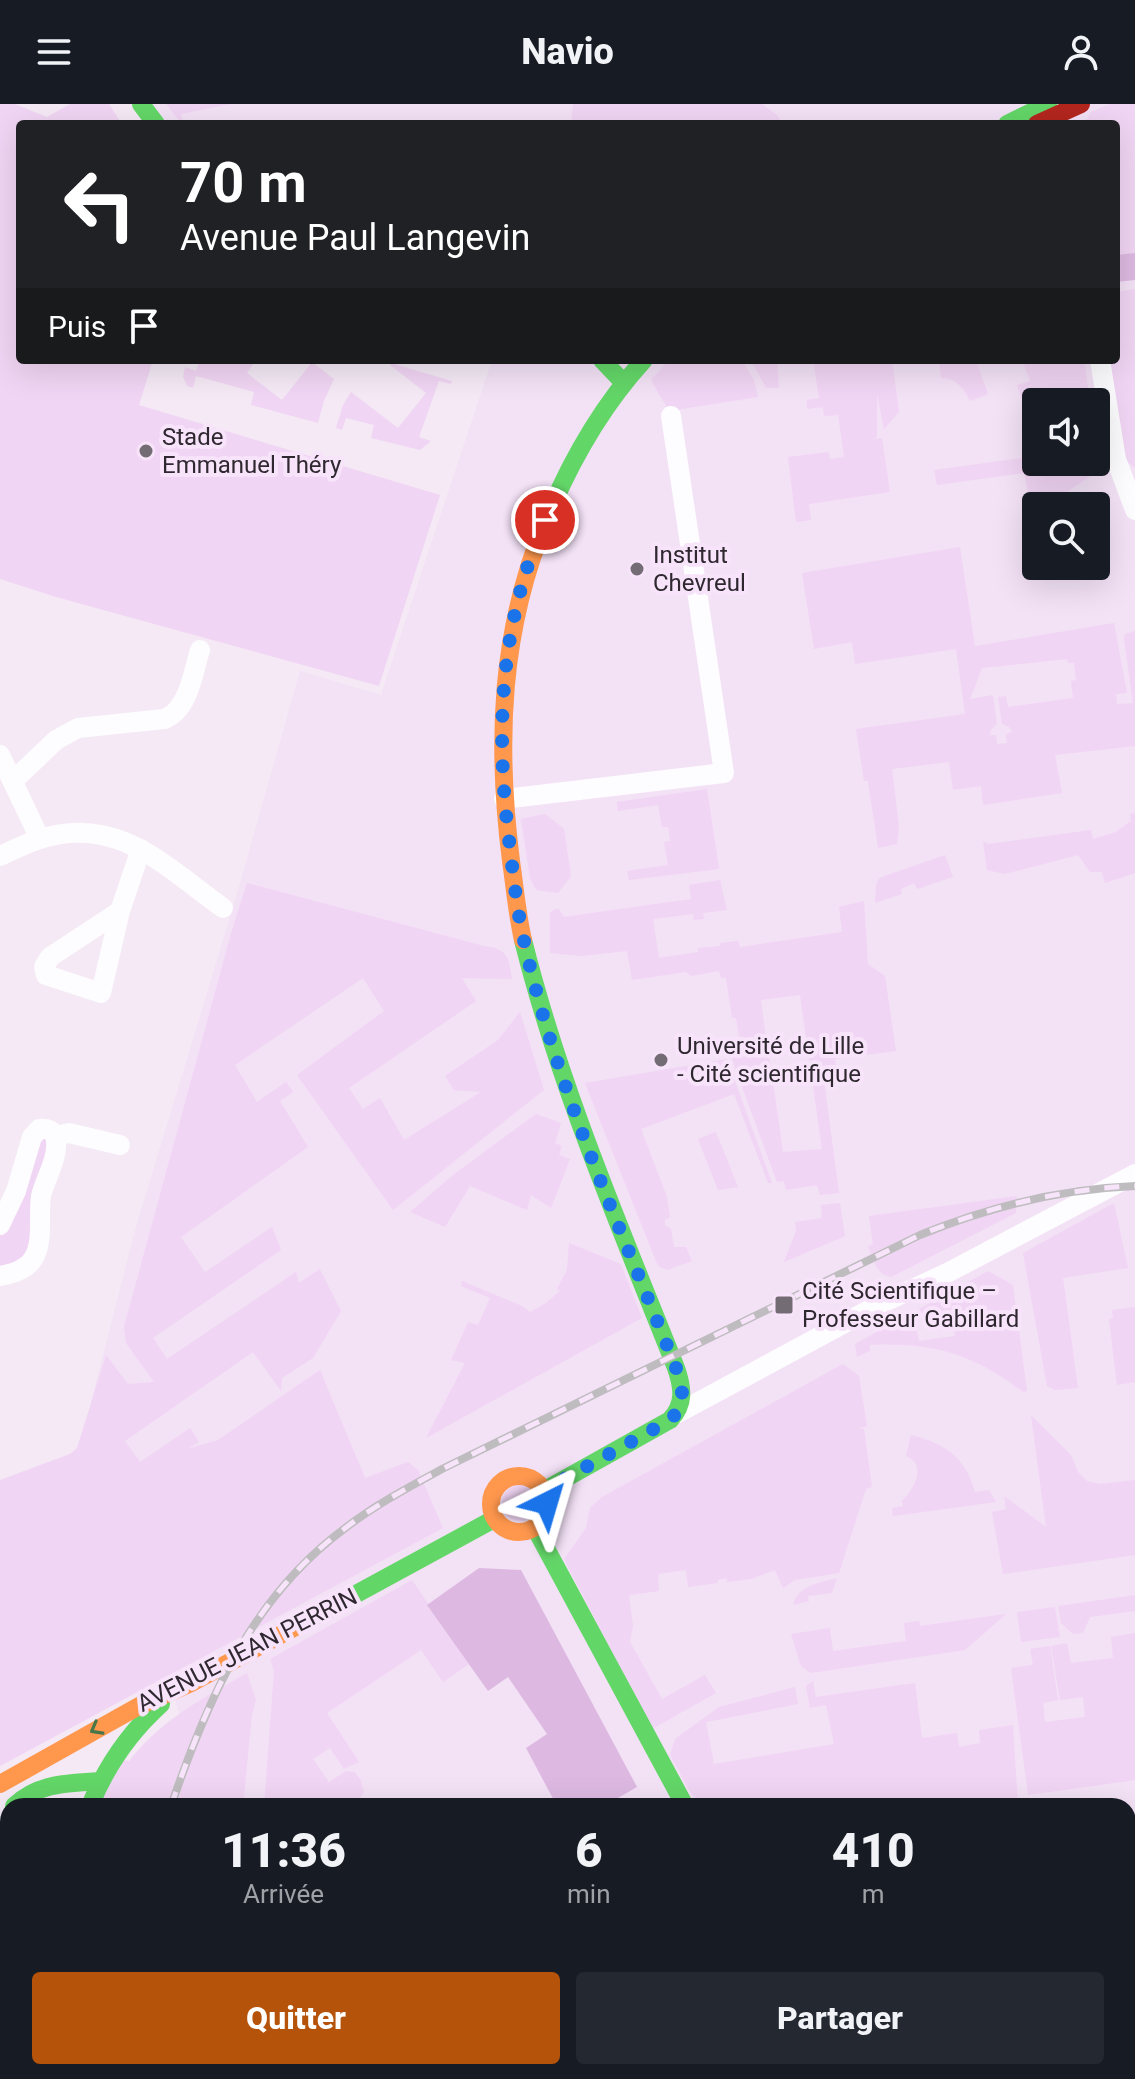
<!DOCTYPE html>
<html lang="fr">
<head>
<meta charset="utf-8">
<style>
  :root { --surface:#171b24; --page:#242831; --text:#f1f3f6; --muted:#9ea1a6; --accent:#b45309 }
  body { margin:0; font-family:Roboto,sans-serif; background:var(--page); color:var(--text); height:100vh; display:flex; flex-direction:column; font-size:30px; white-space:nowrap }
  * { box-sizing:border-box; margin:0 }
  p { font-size:26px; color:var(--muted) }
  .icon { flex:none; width:44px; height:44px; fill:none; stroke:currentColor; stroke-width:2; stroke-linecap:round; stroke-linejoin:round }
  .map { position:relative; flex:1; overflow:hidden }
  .details { position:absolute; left:0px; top:1694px; width:1136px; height:282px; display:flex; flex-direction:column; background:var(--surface); border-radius:24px 24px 0 0; box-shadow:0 8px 32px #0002 }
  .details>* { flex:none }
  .guide { position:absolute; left:16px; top:16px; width:1104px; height:244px; border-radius:8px; box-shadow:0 8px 32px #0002; background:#202124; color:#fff; overflow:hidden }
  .fabs { position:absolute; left:1022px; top:284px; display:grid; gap:16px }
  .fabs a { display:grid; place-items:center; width:88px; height:88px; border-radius:8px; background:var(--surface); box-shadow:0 8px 32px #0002; font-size:40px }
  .pin { position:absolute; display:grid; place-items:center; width:68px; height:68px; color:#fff; margin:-34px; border:4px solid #fff; border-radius:50%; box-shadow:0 2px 8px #0007 }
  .me { position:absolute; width:88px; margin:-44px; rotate:40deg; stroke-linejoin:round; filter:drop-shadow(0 0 6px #0008) }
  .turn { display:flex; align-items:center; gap:28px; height:168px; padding:0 32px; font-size:36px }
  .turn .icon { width:104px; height:104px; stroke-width:2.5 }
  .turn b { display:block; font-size:56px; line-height:68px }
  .then { display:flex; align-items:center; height:76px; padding:0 32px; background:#0003; gap:16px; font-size:30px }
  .eta { display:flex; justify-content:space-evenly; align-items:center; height:136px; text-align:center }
  .eta b { font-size:48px; font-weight:800; line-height:56px }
  .cta { display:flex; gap:16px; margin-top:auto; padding:16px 32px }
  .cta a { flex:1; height:92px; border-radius:8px; background:var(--accent); color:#fff; font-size:32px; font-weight:800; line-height:92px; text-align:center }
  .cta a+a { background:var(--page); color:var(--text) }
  header { display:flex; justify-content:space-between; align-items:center; height:104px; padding:0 32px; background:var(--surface); font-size:36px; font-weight:800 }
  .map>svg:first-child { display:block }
  .built { fill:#f3e1f6; fill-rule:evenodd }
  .green { fill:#f1d5f4; fill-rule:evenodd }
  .forest { fill:#ddb9e1 }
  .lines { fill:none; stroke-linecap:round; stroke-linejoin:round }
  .street { stroke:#fdfcfe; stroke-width:20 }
  .fast { stroke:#63d668; stroke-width:18 }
  .slow { stroke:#ff974d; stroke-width:18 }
  .jam { stroke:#b3261e; stroke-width:18 }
  .rail-casing { stroke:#bebcbf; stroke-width:8 }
  .rail { stroke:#f8e4fa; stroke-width:5; stroke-dasharray:15; stroke-linecap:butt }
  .oneway { stroke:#467649 }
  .route { stroke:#1a73e8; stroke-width:14; stroke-dasharray:0 25.2 }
  .poi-dot { fill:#746c75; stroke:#f8e4fa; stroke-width:3 }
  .labels { text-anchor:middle; stroke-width:8; stroke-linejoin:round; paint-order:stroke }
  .poi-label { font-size:24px; fill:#2f2830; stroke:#f8e4fa; text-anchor:start }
  .street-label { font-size:24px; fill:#2f2830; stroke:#f8e4fa }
</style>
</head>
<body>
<header><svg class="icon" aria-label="menu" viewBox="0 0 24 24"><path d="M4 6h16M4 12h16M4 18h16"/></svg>Navio<svg class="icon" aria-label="person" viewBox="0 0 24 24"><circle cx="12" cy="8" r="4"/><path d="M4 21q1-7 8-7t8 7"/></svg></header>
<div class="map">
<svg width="1135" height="1975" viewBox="0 0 1135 1975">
  <rect width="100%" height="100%" fill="#f4e9f5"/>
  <g class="built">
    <path d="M141 0H1135V1975H38L30 1968H1128V1702H149L187 1637 91 1298 136 1123 237 790 300 567 381 591 492 256H1116V20H156ZM1036 298H1096V358H1036ZM1036 402H1096V462H1036Z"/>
    <polygon points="0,1764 8,1780 8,1884 0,1895"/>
  </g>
  <g class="green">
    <polygon points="0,0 15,0 47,13 70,0 109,0 122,20 20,20 20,256 153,256 139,301 440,391 379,582 56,493 0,475"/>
    <polygon points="166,0 231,0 181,10 184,20 182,20"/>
    <polygon points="573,0 762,0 777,11 783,20 571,20"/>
    <polygon points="1110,0 1135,0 1135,149 1116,151 1116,20 1084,20 1091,8"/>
    <polygon points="1135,185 1135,364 1124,355 1110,256 1116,256 1116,188"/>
    <polygon points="200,256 256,256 247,269 282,296 312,258 334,275 324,297 318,319 251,301 254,288 196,272 193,284 187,282 183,273 185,263 196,267"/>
    <polygon points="669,256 742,256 754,276 758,293 669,307 651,276"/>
    <polygon points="751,256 777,256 779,284 766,284"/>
    <polygon points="813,256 892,256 899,308 884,325 877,289 877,333 871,335 882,334 890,388 809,400 811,416 796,418 788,353 829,348 830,355 844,353 838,311 824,312 823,303 807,305 807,296 819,294"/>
    <path d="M939 256H976L988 290 970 297C965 285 955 273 941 274Z"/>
    <polygon points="1022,256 1084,256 1090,297 1036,298 1036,307 1027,308 1017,281 1030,277"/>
    <polygon points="391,259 452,277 451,280 439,277 419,333 431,337 420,346 371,334 374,321 346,314 342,326 336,324 343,301 351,288 398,324 426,289 390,261"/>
    <polygon points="1096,338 1100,340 1107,361 1046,402 1036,402 1034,414 1024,369 937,381 934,366 1022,354 1023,359 1036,357 1096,358"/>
    <path d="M960 443 975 542 1114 519 1127 589 1116 590 1117 600 1133 599 1124 535 1125 530 1135 527V642L1055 651 1062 689 983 701 981 682 953 686 949 658 892 665 899 723 897 740 878 744 868 677H864L856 625 965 610 956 545 855 560 852 538 814 545 802 469ZM1067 555 1068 559H1074L1076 576 1071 577 1073 594 1008 603 1006 592 998 593 1002 620 1009 623 1012 628 1006 630 1007 639 997 640 996 631H990L991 626 997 620 993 591 970 595 982 564Z"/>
    <polygon points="707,685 719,765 629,776 627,767 668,761 664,738 670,737 668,723 662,723 658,701 618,707 617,698"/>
    <polygon points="1135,709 1135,769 1105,779 1102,768 1090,768 1078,751 1005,770 987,766 983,737 988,740 1091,726 1093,735 1116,728 1131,717 1130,710"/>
    <polygon points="545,710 564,725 571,772 558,789 536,786 530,774 521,715"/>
    <polygon points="945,751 953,773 917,785 914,779 901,785 902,790 875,799 876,781 879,774"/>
    <polygon points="720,776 727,806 703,809 704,815 694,816 693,810 653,815 659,854 698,848 698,844 720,842 720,839 738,837 740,843 842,828 839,803 864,797 868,860 885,872 896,947 835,955 837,975 824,977 839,1089 820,1091 817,1081 786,1086 784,1077 777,1078 730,950 768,943 783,1048 822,1045 800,891 761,896 766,935 740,938 736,914 732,914 726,874 721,874 719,867 691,872 686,868 632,876 627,847 581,852 550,849 550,808 558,804 564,813 691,795 689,781"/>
    <path d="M247 779 484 842C509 845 508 854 512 875L462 874 476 897 349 984 363 1005 380 994 404 1036 481 988 454 986 445 972 498 936 520 908 544 986 393 1106 297 971 384 907 363 874 235 961 257 998 286 978 293 988 280 997 308 1043 181 1133 205 1168 272 1123 281 1146 153 1234 167 1255 296 1168 299 1179 320 1165 341 1207 313 1254 282 1274 281 1287 253 1248 125 1337 140 1358 190 1324 199 1338 188 1345 218 1336 320 1266 365 1374 408 1358 418 1366 443 1424 0 1662V1376L70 1350 77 1344 106 1251 128 1280 154 1278 126 1239 124 1223 232 826Z"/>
    <polygon points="727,955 772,1079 768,1079 734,990 641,1025 667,1093 670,1113 665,1116 665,1121 671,1125 674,1143 686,1143 692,1157 667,1166 658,1162 585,979"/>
    <polygon points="536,1010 561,1019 555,1039 562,1042 559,1051 570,1055 551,1104 531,1091 527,1106 470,1082 445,1123 410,1108 453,1071"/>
    <polygon points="716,1028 738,1083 718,1086 698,1035"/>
    <polygon points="38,1032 50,1036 26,1157 0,1167 0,1131"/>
    <path d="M1017 1092 1016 1109 891 1173C876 1171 873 1155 868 1142L873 1141 869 1112Z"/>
    <polygon points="840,1099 845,1132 784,1158 796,1127 795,1118 822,1114 821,1101"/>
    <polygon points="1114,1099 1128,1164 1063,1174 1078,1284 1055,1286 1047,1282 1023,1149"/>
    <polygon points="569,1139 621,1160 642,1214 426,1334 465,1259 451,1256 468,1218 478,1221 490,1194 461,1182 462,1177 522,1202 530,1208 546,1199 560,1187 557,1185 567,1166"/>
    <path d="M988 1167 1013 1181 1027 1287 1023 1288C974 1250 932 1238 870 1241V1247L857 1253 855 1240 913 1208 919 1237 955 1232 952 1208 921 1212 919 1205Z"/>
    <polygon points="1135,1203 1135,1278 1117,1281 1109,1215 1113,1214 1112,1206"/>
    <polygon points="843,1260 859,1272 867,1322 858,1324 864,1325 872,1383 866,1385 839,1469 795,1476 783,1484 775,1466 751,1475 727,1478 726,1474 718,1476 718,1479 688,1483 686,1466 658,1470 659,1487 629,1491 633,1522 630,1538 662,1595 705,1571 716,1589 652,1625 564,1455 586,1424 590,1404 602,1393"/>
    <polygon points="1031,1311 1071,1351 1078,1368 1087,1377 1100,1380 1135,1376 1135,1451 1003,1470 992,1408 1006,1405 1004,1392 1046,1423"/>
    <path d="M911 1331C946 1340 965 1353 975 1388L989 1386 996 1398 893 1412 892 1404 903 1402 902 1397C914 1385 928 1361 906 1352Z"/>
    <circle cx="520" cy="1399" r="18"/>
    <path d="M837 1474 832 1489 808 1492 809 1497 793 1501C798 1481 819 1479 837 1474Z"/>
    <polygon points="412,1476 469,1560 443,1578 421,1546 327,1609 359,1658 344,1665 330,1644 313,1655 329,1678 346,1667 355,1668 361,1677 364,1688 355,1702 264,1702 274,1567 270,1555"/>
    <polygon points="1135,1491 1135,1507 1090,1513 1083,1529 1073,1530 1061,1519 1058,1502"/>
    <polygon points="1055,1503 1060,1533 1021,1538 1017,1508"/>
    <polygon points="1006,1510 965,1546 811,1569 801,1562 791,1530 830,1524 833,1547 906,1537 904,1519 919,1517 920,1522"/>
    <polygon points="1135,1529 1135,1676 1028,1691 1011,1564 1033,1561 1030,1545 1050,1542 1058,1596 1043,1599 1045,1618 1085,1613 1083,1593 1060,1596 1051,1542 1067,1539 1071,1559 1113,1554 1111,1533"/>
    <path d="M247 1569 256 1596 252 1610 243 1702H97L121 1656 129 1657C162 1615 202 1595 247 1569Z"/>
    <polygon points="813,1577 816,1593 915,1579 922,1634 957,1629 959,1643 980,1639 979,1626 1013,1621 1018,1702 702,1702 690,1688 670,1651 675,1635 719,1603 795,1583 798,1600 706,1618 714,1660 834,1640 826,1601 810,1604 806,1582"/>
    <polygon points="282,1968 370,1968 373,1975 289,1975"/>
    <polygon points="678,1968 781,1968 780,1975 673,1975"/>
  </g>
  <g class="forest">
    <polygon points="1135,149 1135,176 1116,178 1116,151"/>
    <polygon points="479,1464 521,1466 637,1683 604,1702 557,1702 526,1644 547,1630 508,1573 488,1587 427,1501"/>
    <polygon points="62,1968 165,1968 168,1973 177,1968 205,1968 199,1975 62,1975"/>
  </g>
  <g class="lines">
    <g class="street">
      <polyline points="1100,256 1116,355 1135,406"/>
      <polyline points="0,651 40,735"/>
      <path d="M13 677 56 636 78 624 164 615C189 606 193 568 200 546"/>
      <polyline points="504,695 724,669 671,312"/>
      <path d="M0 752C13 746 27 739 40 735 117 710 166 763 223 804"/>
      <polyline points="120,807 50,853 44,863 46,871 101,889 120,807 141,745"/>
      <polyline points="55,1032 69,1029 120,1041"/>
      <path d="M0 1121 16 1087 32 1033 39 1025C48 1024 56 1027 56 1037 58 1055 45 1075 41 1092 38 1112 44 1138 33 1155 26 1166 12 1170 0 1172"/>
      <polyline points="676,1310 878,1201 947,1169 1135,1070"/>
      <polyline points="798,1975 799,1968"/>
    </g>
    <g class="fast">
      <polyline points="141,0 156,20"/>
      <polyline points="1007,20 1048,0"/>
      <polyline points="602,256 623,278"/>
      <path d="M547 414C571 356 601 303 644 256"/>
      <path d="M523 836C560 984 620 1123 676 1264 683 1284 685 1300 670 1316L543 1387"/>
      <polyline points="535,1424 685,1702"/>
      <polyline points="312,1514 494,1415"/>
      <path d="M14 1702C38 1679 68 1679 100 1677"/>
      <path d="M90 1702C106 1662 129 1629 161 1600"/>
      <polyline points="7,1739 8,1722"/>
    </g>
    <g class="slow">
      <path d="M523 836C517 810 515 784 511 757 496 639 500 525 547 414"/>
      <circle cx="519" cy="1400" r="28"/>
      <polyline points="0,1680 139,1602 191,1579 312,1514"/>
      <polyline points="1128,1844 1135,1842"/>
    </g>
    <g class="jam">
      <polyline points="1037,20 1081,0"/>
      <polyline points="0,1925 8,1916"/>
    </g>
    <g class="rail-casing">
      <g id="rail">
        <path d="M171 1702C207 1597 251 1494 344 1425 375 1401 409 1383 444 1364L920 1131C988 1103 1061 1085 1135 1082"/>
        <polyline points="17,1971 21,1968"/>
      </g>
    </g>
    <use href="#rail" class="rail"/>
  </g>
  <defs><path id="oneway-chevron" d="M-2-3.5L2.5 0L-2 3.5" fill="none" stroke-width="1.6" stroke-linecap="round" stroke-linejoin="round" transform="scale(2)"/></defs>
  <use class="oneway" href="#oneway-chevron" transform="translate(96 1625) rotate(151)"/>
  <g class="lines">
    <path class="route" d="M545 416C500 521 495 624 509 736 513 768 516 800 523 832 555 982 620 1122 676 1264 683 1284 687 1300 670 1316L543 1387 547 1399"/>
  </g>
  <g class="poi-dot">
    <circle cx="146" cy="347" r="8"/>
    <circle cx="637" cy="465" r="8"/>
    <circle cx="661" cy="956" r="8"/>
    <rect x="774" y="1191" width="20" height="20" rx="4"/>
  </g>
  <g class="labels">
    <g class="poi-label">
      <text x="162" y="341">Stade<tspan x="162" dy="28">Emmanuel Théry</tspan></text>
      <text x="653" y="459">Institut<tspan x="653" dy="28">Chevreul</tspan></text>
      <text x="677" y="950">Université de Lille<tspan x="677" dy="28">‐ Cité scientifique</tspan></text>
      <text x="802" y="1195">Cité Scientifique –<tspan x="802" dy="28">Professeur Gabillard</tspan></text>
    </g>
    <g class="street-label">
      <text transform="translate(247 1546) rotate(-27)" y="8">AVENUE JEAN PERRIN</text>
    </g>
  </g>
</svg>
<div class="fabs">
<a><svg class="icon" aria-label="sound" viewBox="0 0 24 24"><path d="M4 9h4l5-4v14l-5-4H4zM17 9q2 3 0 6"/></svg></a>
<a><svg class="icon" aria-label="search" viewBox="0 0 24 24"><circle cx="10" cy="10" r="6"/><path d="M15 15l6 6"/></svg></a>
</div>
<div class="pin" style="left:545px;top:416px;background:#d93025"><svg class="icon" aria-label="arrive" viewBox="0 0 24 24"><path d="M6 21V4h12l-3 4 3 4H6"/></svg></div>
<svg class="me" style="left:547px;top:1399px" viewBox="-20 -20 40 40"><path d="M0-17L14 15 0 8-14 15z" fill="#1a73e8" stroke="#fff" stroke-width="4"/></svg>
<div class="guide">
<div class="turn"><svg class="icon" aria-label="left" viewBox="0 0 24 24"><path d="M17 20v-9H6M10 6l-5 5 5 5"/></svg><div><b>70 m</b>Avenue Paul Langevin</div></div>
<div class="then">Puis<svg class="icon" aria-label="arrive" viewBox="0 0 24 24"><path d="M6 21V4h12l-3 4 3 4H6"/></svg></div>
</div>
<section class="details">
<div class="eta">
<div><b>11:36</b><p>Arrivée</p></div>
<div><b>6</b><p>min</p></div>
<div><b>410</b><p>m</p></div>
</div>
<div class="cta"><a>Quitter</a><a>Partager</a></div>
</section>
</div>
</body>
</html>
